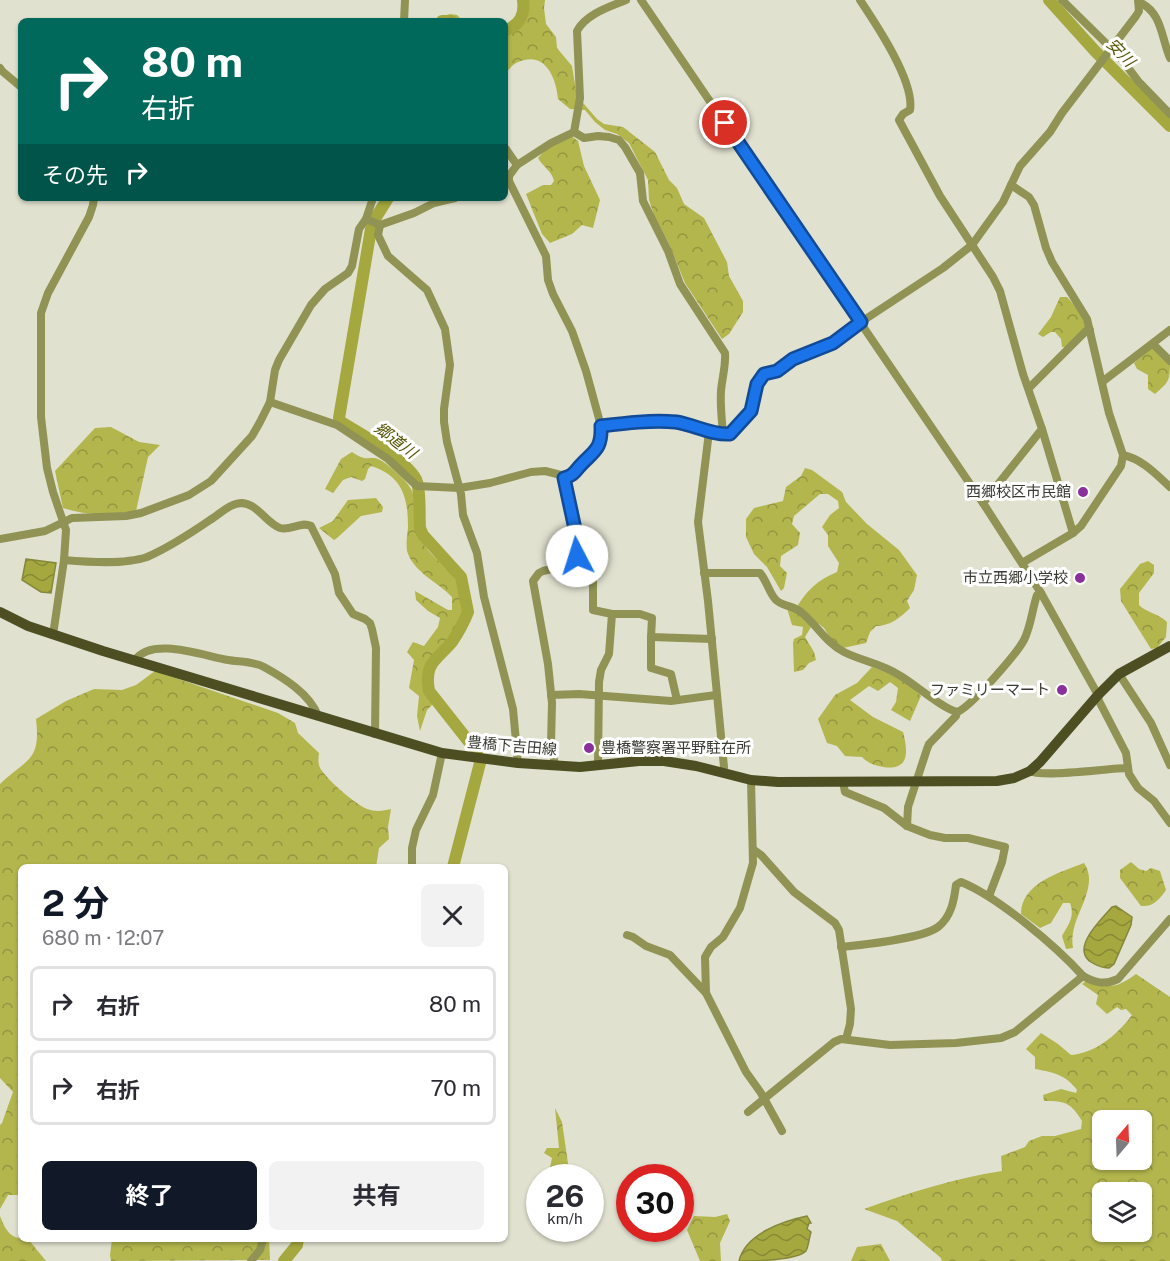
<!DOCTYPE html>
<html lang="ja">
<head>
<meta charset="utf-8">
<style>
  :root { --surface:#fff; --page:#f2f2f3; --text:#2b2b33; --muted:#7c7c81; --line:#e1e1e2; --accent:#111827 }
  body { margin:0; font-family:"Public Sans","Noto Sans JP",sans-serif; background:var(--page); color:var(--text); height:100vh; display:flex; flex-direction:column; font-size:22px; white-space:nowrap }
  * { box-sizing:border-box; margin:0 }
  p { font-size:20px; color:var(--muted) }
  .icon { flex:none; width:33px; height:33px; fill:none; stroke:currentColor; stroke-width:2; stroke-linecap:round; stroke-linejoin:round }
  .map { position:relative; flex:1; overflow:hidden }
  .drawer { position:absolute; left:18px; top:864px; width:490px; height:378px; display:flex; flex-direction:column; background:var(--surface); border-radius:9px; box-shadow:0 2px 4px #0004 }
  .drawer>* { flex:none }
  .hud { position:absolute; left:18px; top:18px; width:490px; height:183px; border-radius:9px; box-shadow:0 2px 4px #0004; background:#00695c; color:#fff; overflow:hidden }
  .needle { width:39px; rotate:19deg }
  .controls { position:absolute; left:1092px; top:1110px; display:grid; gap:12px }
  .controls a { display:grid; place-items:center; width:60px; height:60px; border-radius:9px; background:var(--surface); box-shadow:0 2px 4px #0004; font-size:30px }
  .speed { position:absolute; left:526px; top:1164px; display:flex; gap:12px; font-size:30px; font-weight:700; text-align:center }
  .speed>* { display:grid; place-content:center; width:78px; height:78px; border-radius:50%; background:var(--surface); box-shadow:0 2px 4px #0004; line-height:1 }
  .speed small { font-size:15px; font-weight:400 }
  .speed .limit { border:9px solid #d22; background:#fff; color:#111 }
  .pin { position:absolute; display:grid; place-items:center; width:51px; height:51px; color:#fff; margin:-26px; border:3px solid #fff; border-radius:50%; box-shadow:0 2px 6px #0007 }
  .me { position:absolute; width:66px; margin:-33px; rotate:355deg; stroke-linejoin:round; filter:drop-shadow(0 0 4px #0008) }
  .turn { display:flex; align-items:center; gap:21px; height:126px; padding:0 24px; font-size:27px }
  .turn .icon { width:78px; height:78px; stroke-width:2.5 }
  .turn b { display:block; font-size:42px; line-height:51px }
  .then { display:flex; align-items:center; height:57px; padding:0 24px; background:#0003; gap:12px; font-size:22px }
  .round { display:grid; place-items:center; flex:none; width:63px; height:63px; border-radius:9px; background:var(--page) }
  .headline { display:flex; align-items:center; justify-content:space-between; height:102px; padding:0 24px }
  h1 { font-size:36px; font-weight:700; line-height:45px; color:var(--accent) }
  .primary-button { display:flex; gap:12px; margin-top:auto; padding:12px 24px }
  .primary-button a { flex:1; height:69px; border-radius:9px; background:var(--accent); color:#fff; font-size:24px; font-weight:700; line-height:69px; text-align:center }
  .primary-button a+a { background:var(--page); color:var(--text) }
  ul { padding:0; list-style:none }
  li { display:flex; align-items:center; gap:18px; height:75px; margin:0 12px 9px; padding:0 12px; border:3px solid var(--line); border-radius:9px }
  li div { flex:1 }
  li b { display:block; font-size:22px }
  li em { font-style:normal }
  .map>svg:first-child { display:block }
  .forest { fill:url(#forest-crowns); fill-rule:evenodd }
  .water { fill:url(#water-waves); stroke:#85873b; stroke-width:1.5 }
  .lines { fill:none; stroke-linecap:round; stroke-linejoin:round }
  .river { stroke:#a5a83e; stroke-width:12 }
  .minor { stroke:#909354; stroke-width:8 }
  .major { stroke:#4d4f23; stroke-width:10 }
  .route-casing { stroke:#114b97; stroke-width:15 }
  .route { stroke:#1a73e8; stroke-width:10 }
  .poi-dot { fill:#8a309c; stroke:#fff; stroke-width:2 }
  .labels { text-anchor:middle; stroke-width:6; stroke-linejoin:round; paint-order:stroke }
  .poi-label { font-size:15px; fill:#393a33; stroke:#fff; text-anchor:end }
  .street-label { font-size:15px; fill:#393a33; stroke:#fff }
  .water-label { font-size:16px; font-style:italic; fill:#535400; stroke:#fff }
</style>
</head>
<body>
<div class="map">
<svg width="1170" height="1261" viewBox="0 0 1170 1261">
  <defs>
    <pattern id="forest-crowns" width="20" height="18" patternUnits="userSpaceOnUse" patternTransform="scale(1.5)"><rect width="20" height="18" fill="#b3b64d"/><path d="M2 6a3 3 0 1 1 6 0M12 15a3 3 0 1 1 6 0" fill="none" stroke="#939541"/></pattern>
    <pattern id="water-waves" width="16" height="10" patternUnits="userSpaceOnUse" patternTransform="scale(1.5)"><rect width="16" height="10" fill="#a5a83e"/><path d="M0 5q4-4 8 0t8 0" fill="none" stroke="#878a35"/></pattern>
  </defs>
  <rect width="100%" height="100%" fill="#e0e1cf"/>
  <g class="forest">
    <path d="M528 0H545L544 8 546 24 556 37 557 48 572 66 577 96 597 119 604 124 623 127 655 152 669 180 677 188 684 204 704 218 727 262 729 276 743 301V312L729 334 722 339 685 283 669 244 654 215 649 200 648 180 629 143 617 134 605 130 595 122 585 110 570 109 558 99C556 76 544 49 516 63 512 65 509 70 506 72V34C524 29 531 20 528 0Z"/>
    <polygon points="450,14 457,15 463,21 430,21"/>
    <path d="M570 135 578 141 584 166 600 200 593 228 582 225 572 234 550 243 542 234 526 194 543 185H551L554 181C552 171 543 167 538 158L554 141Z"/>
    <path d="M1060 297H1067C1075 305 1082 315 1086 327L1066 347H1062L1061 339 1055 332H1051L1043 337 1038 334 1051 317Z"/>
    <path d="M1150 349H1154L1170 364C1170 381 1168 383 1155 394L1148 389V375L1137 369 1134 363Z"/>
    <path d="M111 427 139 442 160 445 148 457 136 511C111 515 87 516 63 508L55 471 95 428Z"/>
    <path d="M352 452C355 454 360 457 364 458 368 459 374 457 378 459 387 463 400 475 406 482 421 498 412 520 421 539 430 560 463 574 464 602 466 637 416 659 425 686 427 692 431 698 434 703L427 710 420 731 417 716 419 696 409 688 414 660 407 652 413 642 424 646 438 627 440 618 428 611 416 600 415 591 448 610H452V597C439 583 413 572 407 551 406 544 407 535 408 528 408 498 403 476 371 466L368 469 365 479 362 481 351 477 343 480 333 493 325 489 341 459Z"/>
    <path d="M805 468 812 470 842 492 846 502 867 524 899 550 917 575 914 590 907 601 910 608C900 618 890 626 876 626L870 632 866 643 843 648 831 639 824 628 819 624 811 627 805 637 814 652 816 660 809 663 803 670 794 672 793 643 794 639 802 635 803 627 792 625 787 608 795 610C806 591 817 580 837 572L839 563 828 546V535L822 527 830 515 839 508 838 501 828 494H820L794 516 792 524 800 533 798 545 781 556 780 566 787 573 784 588 781 591 767 567 754 554 746 537V519L754 508 783 501 786 487 801 476Z"/>
    <polygon points="376,498 383,507 382,512 361,516 337,538 334,540 319,528 333,521 348,500"/>
    <path d="M1148 561 1154 565V573L1139 593V605C1147 613 1158 613 1167 622L1166 637 1157 648 1151 649 1121 601 1120 589 1140 564Z"/>
    <path d="M872 667C891 674 908 680 921 696L910 721 891 710 896 702 898 688 890 682 878 691 869 686 850 700 873 717 903 732C908 751 910 771 883 767 874 765 869 764 862 757L845 756 837 746 827 743 818 719 835 695 857 683Z"/>
    <path d="M155 671 278 713 295 723 298 733 319 753C318 760 318 766 322 771 331 783 354 803 367 809 375 812 383 811 391 809L388 827 389 839 379 848 376 867H21V1195H8L0 1209V1125L2 1123 13 1092 0 1078V784C27 758 41 762 36 719L66 701 94 689 122 690 136 685Z"/>
    <path d="M1131 862 1139 869 1146 871 1151 868 1160 871 1166 890C1159 900 1153 907 1141 906L1120 878V870Z"/>
    <path d="M1084 863C1098 883 1079 908 1074 928 1072 935 1072 942 1073 948L1066 949 1062 936C1069 924 1075 916 1070 903H1063L1051 923 1040 928 1021 914C1021 883 1061 872 1084 863Z"/>
    <path d="M1136 974 1170 997V1261H942L941 1258 897 1221 864 1209C909 1193 954 1178 1002 1171L1001 1156 1025 1147 1029 1141 1042 1136H1055L1081 1129 1082 1121C1071 1103 1066 1101 1044 1101L1043 1095 1061 1089 1076 1093 1077 1090C1066 1075 1053 1072 1035 1069V1057L1026 1049 1041 1033 1058 1044 1071 1055C1096 1053 1117 1035 1132 1015L1126 1009 1121 1010 1117 1007 1107 1014 1096 1004 1098 995 1082 984 1086 981C1111 989 1116 988 1136 974ZM1102 1120H1142V1160H1102ZM1102 1192H1142V1232H1102Z"/>
    <polygon points="555,1108 562,1122 570,1177 548,1177 552,1158 544,1153 547,1148 559,1148"/>
    <polygon points="727,1214 730,1221 720,1243 721,1261 700,1261 687,1230 694,1216 715,1217"/>
    <path d="M0 1216C6 1231 10 1239 28 1239L46 1261H0Z"/>
    <polygon points="112,1239 269,1239 270,1260 111,1261 110,1255"/>
    <polygon points="881,1244 890,1261 851,1261 857,1247"/>
  </g>
  <g class="water">
    <polygon points="26,559 56,563 51,593 41,592 22,580"/>
    <path d="M1116 906 1132 917 1131 925 1114 964 1109 968C1102 968 1097 966 1091 962 1070 948 1102 919 1112 907Z"/>
    <path d="M807 1216 811 1223H809L807 1229 811 1232C809 1238 809 1245 806 1251 796 1261 755 1261 739 1261 745 1234 783 1221 807 1216Z"/>
  </g>
  <g class="lines">
    <g class="river">
      <polyline points="1049,0 1095,51 1170,126"/>
      <polyline points="442,21 451,21"/>
      <path d="M506 30C520 25 525 15 523 0"/>
      <path d="M388 198C382 209 374 217 371 229L339 418 341 422C357 431 413 465 417 482 421 496 419 514 420 528L423 535 461 577 468 612C464 622 458 633 452 642 436 661 424 662 429 691L477 752"/>
      <polyline points="453,867 480,763"/>
      <polyline points="284,1261 297,1245 298,1239"/>
    </g>
    <g class="minor">
      <path d="M626 0C609 7 586 14 577 31L580 98 574 132 584 138 598 136 609 137 619 140 625 147 640 173 643 201 668 251 680 284 725 353C726 366 722 378 721 391 720 406 722 420 723 435"/>
      <polyline points="641,0 983,503 1041,593 1098,695 1099,701 1126,753 1129,774 1138,788 1154,801 1170,823"/>
      <path d="M860 0C876 24 915 82 910 110L903 114 899 120 940 196 993 277 1000 291 1023 374 1042 429 983 503"/>
      <polyline points="1062,0 1120,57 1138,81 1170,114"/>
      <path d="M1139 2C1162 12 1161 37 1170 58"/>
      <polyline points="404,21 405,0"/>
      <polyline points="0,68 2,71 21,87"/>
      <polyline points="506,149 517,165"/>
      <polyline points="1011,185 1029,197 1034,205 1046,248 1052,262 1087,319 1109,413 1123,455 1121,466 1081,526 1073,533 1022,563"/>
      <polyline points="366,219 380,225 414,213 434,203 455,198"/>
      <polyline points="380,225 378,235 388,256 427,290 445,329 450,365 444,409 444,422 447,442 461,494 463,515 477,553 484,597 513,709 518,763"/>
      <polyline points="1153,344 1170,361"/>
      <polyline points="1102,382 1170,330"/>
      <polyline points="1029,388 1086,331 1090,330"/>
      <polyline points="270,402 337,425 388,459 417,486 459,488 490,483 531,472 545,471 561,475 564,478 574,474 598,449 601,441 601,426 586,371 572,331 553,294 548,280 546,256 509,181 509,176 517,165 551,143 574,132"/>
      <path d="M601 426C626 423 651 419 676 422 695 425 711 436 730 434L751 412 757 384 764 374 777 371 793 359 833 343 861 322 943 268 972 245 1003 202 1020 166 1050 132 1062 113 1136 16 1139 11 1138 0"/>
      <polyline points="1042,429 1073,533"/>
      <polyline points="709,432 698,522 708,601 724,767 723,773"/>
      <path d="M1123 455C1142 459 1156 474 1170 487"/>
      <path d="M564 478C570 504 584 538 574 564L589 572 593 576V610L612 614 609 654 601 670 599 682 598 766"/>
      <polyline points="0,539 45,531 72,518 126,516 141,513 189,495 211,481 252,436 260,422 270,402 275,370 279,360 311,305 325,289 348,273 352,266 359,229 366,219 373,198"/>
      <path d="M64 560C87 562 125 565 147 557 168 548 191 533 210 520 220 514 230 503 242 503 258 504 266 523 280 528 291 531 300 521 311 526L335 574 339 593 353 614 365 619 370 623 372 629 376 648 375 734"/>
      <path d="M704 573H760C767 581 769 593 776 600 782 606 794 606 801 612 816 624 826 643 844 652 862 661 882 664 899 675 915 684 941 708 957 712"/>
      <polyline points="612,614 640,614 652,618 651,637 712,639"/>
      <polyline points="53,635 64,560 66,530 53,492 47,468 41,417 41,313 48,293 89,217 93,205 94,198"/>
      <polyline points="651,637 651,668 671,674 677,700"/>
      <path d="M135 660C152 636 204 656 228 660 239 662 253 661 264 667 284 678 310 694 318 716"/>
      <polyline points="1119,674 1151,723 1170,765"/>
      <polyline points="551,695 579,694 671,701 716,695"/>
      <polyline points="555,765 551,744 552,703 548,664 533,581 539,573 543,571 574,564"/>
      <path d="M1030 771C1042 778 1109 768 1128 768"/>
      <polyline points="751,780 753,863 740,908 723,937 711,947 705,957 706,993 746,1072 761,1093 782,1131"/>
      <polyline points="843,782 845,792 884,808 907,826 930,835 945,838 968,838 1005,847 1002,862 989,896"/>
      <path d="M907 826 908 807 927 749 929 744 956 716 957 712C970 708 1017 653 1024 640 1031 626 1032 610 1037 595L1041 593"/>
      <polyline points="754,850 761,855 794,892 835,923 839,930 851,1009 850,1024 846,1039"/>
      <polyline points="412,867 412,848 416,830 433,795 442,753"/>
      <polyline points="627,935 633,937 646,946 670,955 706,993"/>
      <path d="M1083 976C1095 983 1105 985 1118 979L1170 919"/>
      <path d="M748 1112 834 1042 841 1039 890 1045 956 1043 1001 1038 1015 1032 1083 976C1056 946 998 897 961 882L956 885C954 901 951 917 938 927 924 938 861 945 841 947"/>
      <polyline points="251,1261 260,1250 263,1239"/>
    </g>
    <polyline class="major" points="0,612 28,626 103,651 442,753 518,763 580,767 639,761 664,761 696,766 751,780 778,782 997,781 1014,778 1030,771 1040,762 1098,695 1119,674 1170,646"/>
  </g>
  <g class="lines">
    <g class="route-casing">
      <path id="route" d="M577 556 575 529 564 478C572 476 574 473 579 467 593 451 602 451 601 426 626 423 651 420 676 422 695 425 711 435 730 434L751 411 757 384 764 374 777 371 793 359 833 343 861 322 725 123"/>
    </g>
    <use href="#route" class="route"/>
  </g>
  <g class="poi-dot">
    <circle cx="1083" cy="492" r="6"/>
    <circle cx="1080" cy="578" r="6"/>
    <circle cx="1062" cy="690" r="6"/>
    <circle cx="589" cy="748" r="6"/>
  </g>
  <g class="labels">
    <g class="poi-label">
      <text x="1071" y="497">西郷校区市民館</text>
      <text x="1068" y="583">市立西郷小学校</text>
      <text x="1050" y="695">ファミリーマート</text>
      <text x="601" y="753" text-anchor="start">豊橋警察署平野駐在所</text>
    </g>
    <g class="street-label">
      <text transform="translate(512 746) rotate(5)" y="5">豊橋下吉田線</text>
    </g>
    <g class="water-label">
      <text transform="translate(1121 52) rotate(46)" y="6">安川</text>
      <text transform="translate(396 440) rotate(37)" y="6">郷道川</text>
    </g>
  </g>
</svg>
<div class="controls">
<a><svg class="needle" viewBox="-14 -14 28 28"><path d="M0-13l5 13h-10z" fill="#e53935"/><path d="M0 13l5-13h-10z" fill="#7c7c81"/></svg></a>
<a><svg class="icon" aria-label="layers" viewBox="0 0 24 24"><path d="M12 4l9 5-9 5-9-5zM3 14l9 5 9-5"/></svg></a>
</div>
<div class="speed"><div>26<small>km/h</small></div><div class="limit">30</div></div>
<div class="pin" style="left:725px;top:123px;background:#d93025"><svg class="icon" aria-label="arrive" viewBox="0 0 24 24"><path d="M6 21V4h12l-3 4 3 4H6"/></svg></div>
<svg class="me" style="left:577px;top:556px" viewBox="-20 -20 40 40"><circle r="19" fill="#fff"/><path d="M0-13L10 11 0 6-10 11z" fill="#1a73e8"/></svg>
<div class="hud">
<div class="turn"><svg class="icon" aria-label="right" viewBox="0 0 24 24"><path d="M7 20v-9h11M14 6l5 5-5 5"/></svg><div><b>80 m</b>右折</div></div>
<div class="then">その先<svg class="icon" aria-label="right" viewBox="0 0 24 24"><path d="M7 20v-9h11M14 6l5 5-5 5"/></svg></div>
</div>
<section class="drawer">
<div class="headline"><div><h1>2 分</h1><p>680 m · 12:07</p></div><a class="round"><svg class="icon" aria-label="close" viewBox="0 0 24 24"><path d="M6 6l12 12M18 6L6 18"/></svg></a></div>
<ul>
<li><svg class="icon" aria-label="right" viewBox="0 0 24 24"><path d="M7 20v-9h11M14 6l5 5-5 5"/></svg><div><b>右折</b></div><em>80 m</em></li>
<li><svg class="icon" aria-label="right" viewBox="0 0 24 24"><path d="M7 20v-9h11M14 6l5 5-5 5"/></svg><div><b>右折</b></div><em>70 m</em></li>
</ul>
<div class="primary-button"><a>終了</a><a>共有</a></div>
</section>
</div>
</body>
</html>
